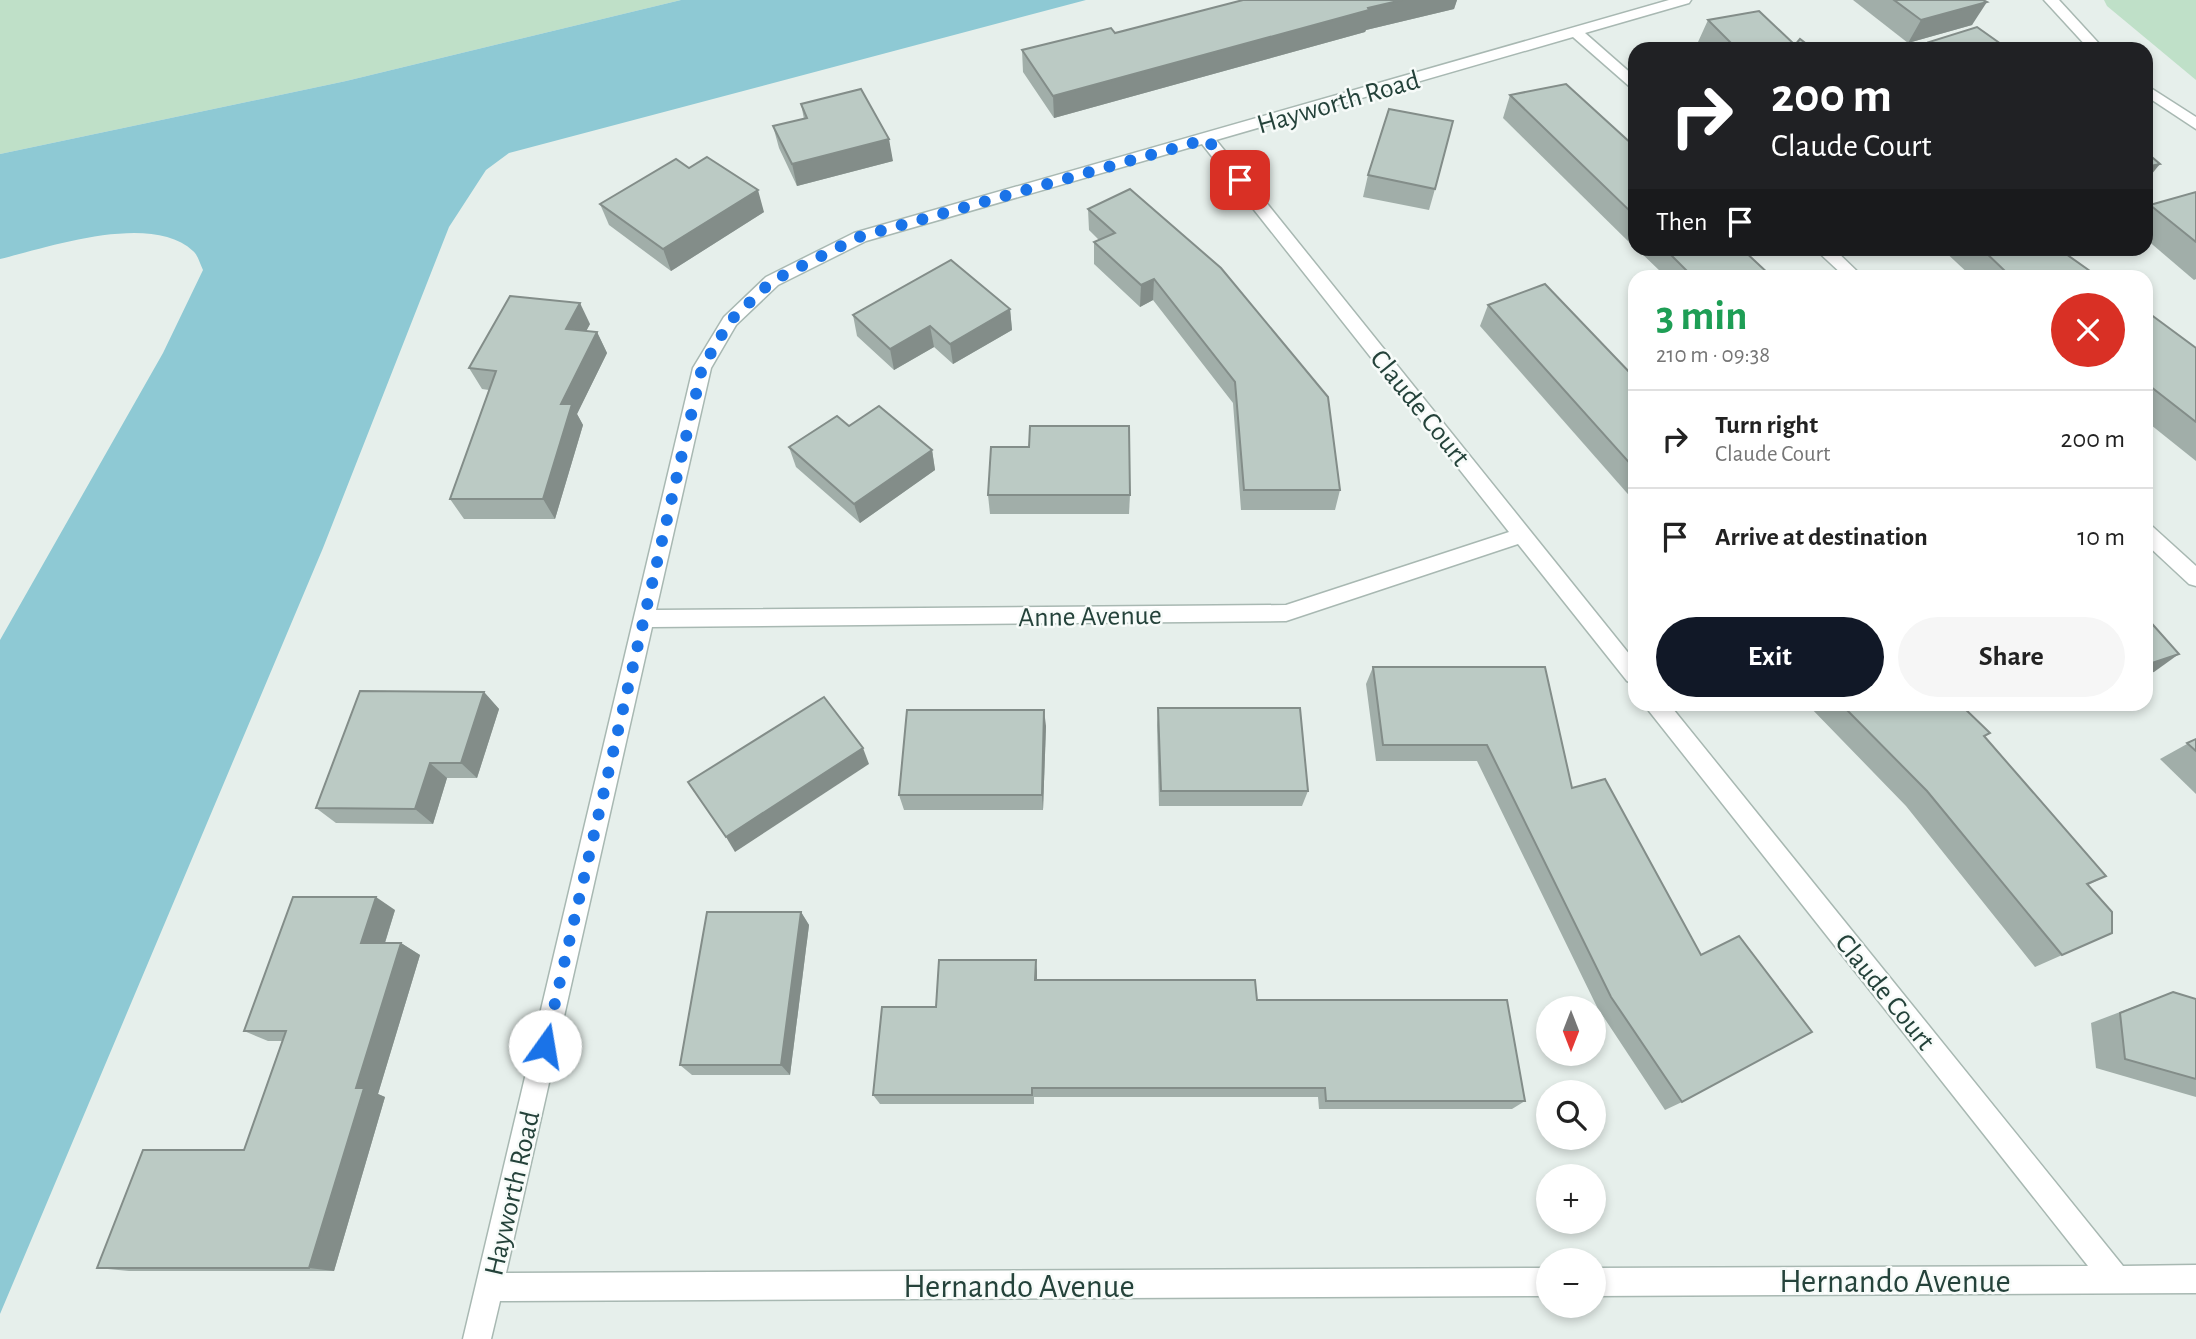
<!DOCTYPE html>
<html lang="en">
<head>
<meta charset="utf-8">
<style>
  :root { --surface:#fff; --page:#f6f6f6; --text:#222; --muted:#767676; --line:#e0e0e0; --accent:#111827 }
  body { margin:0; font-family:"Alegreya Sans",sans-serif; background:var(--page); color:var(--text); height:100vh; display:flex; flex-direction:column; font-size:26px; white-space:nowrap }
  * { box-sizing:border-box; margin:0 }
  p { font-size:23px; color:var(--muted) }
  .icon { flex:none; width:38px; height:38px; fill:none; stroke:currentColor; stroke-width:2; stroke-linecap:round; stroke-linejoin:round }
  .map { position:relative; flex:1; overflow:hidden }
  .side { position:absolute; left:1628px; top:270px; width:525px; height:441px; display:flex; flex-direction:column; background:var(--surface); border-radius:21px; box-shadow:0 4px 10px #0003 }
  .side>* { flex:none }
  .banner { position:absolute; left:1628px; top:42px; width:525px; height:214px; border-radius:21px; box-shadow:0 4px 10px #0003; background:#202124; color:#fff; overflow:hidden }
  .needle { width:46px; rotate:180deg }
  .tools { position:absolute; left:1536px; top:996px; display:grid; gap:14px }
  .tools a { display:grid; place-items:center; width:70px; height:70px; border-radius:50%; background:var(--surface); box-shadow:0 4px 10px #0003; font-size:35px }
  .pin { position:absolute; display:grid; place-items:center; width:60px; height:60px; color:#fff; margin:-30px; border-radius:14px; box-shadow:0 4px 10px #0006 }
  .me { position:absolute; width:77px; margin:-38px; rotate:13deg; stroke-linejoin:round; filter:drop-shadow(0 0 5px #0008) }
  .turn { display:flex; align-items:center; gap:24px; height:147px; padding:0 28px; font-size:32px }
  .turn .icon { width:91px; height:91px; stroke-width:2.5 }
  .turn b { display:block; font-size:49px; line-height:60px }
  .then { display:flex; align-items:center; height:66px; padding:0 28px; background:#0003; gap:14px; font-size:26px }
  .round { display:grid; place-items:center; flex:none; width:74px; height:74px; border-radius:37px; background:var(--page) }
  .head { display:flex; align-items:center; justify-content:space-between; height:119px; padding:0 28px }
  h1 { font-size:42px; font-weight:700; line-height:52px; color:#1e9e55 }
  .cta { display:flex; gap:14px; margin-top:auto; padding:14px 28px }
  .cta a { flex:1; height:80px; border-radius:42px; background:var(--accent); color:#fff; font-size:28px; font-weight:700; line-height:80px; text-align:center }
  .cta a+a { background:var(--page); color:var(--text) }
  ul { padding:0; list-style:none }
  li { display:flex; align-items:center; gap:21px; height:98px; padding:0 28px; border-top:2px solid var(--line) }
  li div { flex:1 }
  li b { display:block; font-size:26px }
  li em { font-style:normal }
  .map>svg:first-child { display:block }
  .green { fill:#bfe0c8 }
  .water { fill:#8ec9d4 }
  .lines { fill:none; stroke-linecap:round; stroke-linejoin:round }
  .minor-casing { stroke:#a8b8b2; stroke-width:3 }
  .tertiary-casing { stroke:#a8b8b2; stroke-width:3 }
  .minor { fill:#fff; fill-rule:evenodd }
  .tertiary { fill:#fff; fill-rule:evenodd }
  .wall { fill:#a1aea9 }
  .shaded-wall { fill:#838d89 }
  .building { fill:#bbcac4; stroke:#838d89; stroke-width:2 }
  .route { stroke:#1a73e8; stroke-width:12; stroke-dasharray:0 21.6 }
  .labels { text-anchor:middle; stroke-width:5; stroke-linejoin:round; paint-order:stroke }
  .street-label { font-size:28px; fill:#24423a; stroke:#f7fbf9 }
  .near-street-label { font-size:33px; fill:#24423a; stroke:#f7fbf9 }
</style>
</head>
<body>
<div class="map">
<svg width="2196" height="1339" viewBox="0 0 2196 1339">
  <rect width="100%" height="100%" fill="#e6efeb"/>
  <g class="green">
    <polygon points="0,0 681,0 346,81 0,154"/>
    <polygon points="2104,0 2196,0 2196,80 2107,6"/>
  </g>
  <path class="water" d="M681 0H1086L509 153 486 170 449 227 323 548 0 1314V640L163 353 203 270C200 264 198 255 193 251 151 212 50 247 0 259V154L346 81Z"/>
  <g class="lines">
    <g class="minor-casing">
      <g id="minor">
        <path d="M1669 0H1691L1689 3 1585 33 1634 76V87L1629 86 1573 37 1216 140 1634 660V684L1627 681 1518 544 1286 621 652 627 506 1273 1549 1268V1296L500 1301 491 1339H463L693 368 724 317 766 277 854 233ZM1202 144 1509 532 1286 605 656 610 711 368 736 325 778 285 866 241Z"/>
        <polygon points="1814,248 1833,248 1862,276 1844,276"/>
        <polygon points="2146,525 2153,527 2196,566 2196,586 2189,584 2146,544"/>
        <polygon points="1647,704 1669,704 2123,1266 2196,1265 2196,1293 1594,1296 1594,1268 2088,1266 1649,711"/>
      </g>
    </g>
    <g class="tertiary-casing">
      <g id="tertiary">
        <polygon points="2044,0 2059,0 2104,49 2089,49"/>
        <polygon points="2146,85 2196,117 2196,129 2146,96"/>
      </g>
    </g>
    <use href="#minor" class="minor"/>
    <use href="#tertiary" class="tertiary"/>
  </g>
  <g class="wall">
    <polygon points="1243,0 1457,0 1454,9 1366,30 1365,32 1054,118 1023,72 1022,50 1115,33"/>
    <polygon points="1853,0 1983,0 1972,25 1908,43"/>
    <polygon points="1708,20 1795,45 1813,49 1704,49 1698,42"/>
    <polygon points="1929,42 2008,49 1924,49"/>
    <polygon points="1510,95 1634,146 1634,247 1503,118"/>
    <polygon points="801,104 893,161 797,186 779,148 773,126 804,119"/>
    <polygon points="1368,175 1435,189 1429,210 1363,197"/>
    <polygon points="1130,189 1340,490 1335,510 1241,510 1233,403 1153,300 1140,307 1094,264 1094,242 1099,240 1089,230 1088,209"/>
    <polygon points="2196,192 2196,279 2194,280 2146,239 2146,210 2150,205"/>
    <polygon points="600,204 764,212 671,271 609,225"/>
    <polygon points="1636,248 1741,248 1771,276 1660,276 1661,272"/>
    <polygon points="1941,248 2052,248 2097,276 1971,276"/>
    <polygon points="1488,305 1634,377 1634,501 1480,326"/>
    <polygon points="1010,309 1012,330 953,364 934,347 894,370 857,336 853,315"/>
    <polygon points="2146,311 2196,348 2196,461 2146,421"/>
    <polygon points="590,324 586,331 597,332 607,353 577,414 583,425 555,519 464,519 450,499 489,390 482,389 469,368"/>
    <polygon points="849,426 932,450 935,470 860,523 796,467 789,447"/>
    <polygon points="988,495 1130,495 1129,514 990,514"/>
    <polygon points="1373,667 1572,788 1682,1102 1665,1110 1597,1007 1477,761 1376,761 1366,684"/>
    <polygon points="484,692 499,709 477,778 447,778 433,824 336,823 316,808"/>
    <polygon points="1807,704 1960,704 1985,737 2106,876 2088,885 2112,933 2035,967 1906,806"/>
    <polygon points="1158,708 1308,791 1302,806 1159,806 1157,725"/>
    <polygon points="1046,726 1043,810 904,810 899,795"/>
    <polygon points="2196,739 2196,794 2160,759"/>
    <polygon points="395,910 385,943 401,943 420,955 378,1094 385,1097 334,1271 129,1271 97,1268 244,1150 282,1041 268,1041 244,1031"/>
    <polygon points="801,912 809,925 790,1075 692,1075 680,1065"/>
    <polygon points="1037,971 1037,980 1257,1000 1525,1101 1512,1109 1319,1109 1318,1097 1034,1097 1034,1104 880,1104 873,1095 936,1007"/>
    <polygon points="2173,992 2196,999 2196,1097 2096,1068 2091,1023"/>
  </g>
  <g class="shaded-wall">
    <polygon points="1402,0 1457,0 1454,9 1366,30 1365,32 1054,118 1053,96 1368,8"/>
    <polygon points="1987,2 1972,25 1908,43 1921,20"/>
    <polygon points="889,139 893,161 797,186 792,164"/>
    <polygon points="2160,164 2146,181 2146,167"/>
    <polygon points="758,190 764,212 671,271 663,249"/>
    <polygon points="1154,279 1153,300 1140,307 1141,285"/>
    <polygon points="580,303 590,324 576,350 566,329"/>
    <polygon points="1010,309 1012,330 953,364 950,344"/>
    <polygon points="930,326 934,347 894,370 890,349"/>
    <polygon points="597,332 607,353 577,414 583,425 555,519 543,499 561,404"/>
    <polygon points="932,450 935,470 860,523 854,504"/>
    <polygon points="2179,654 2154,672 2146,674 2146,665"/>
    <polygon points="484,692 499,709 477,778 461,763"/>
    <polygon points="1044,710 1046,726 1043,810 1042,795"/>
    <polygon points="863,748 869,764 735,852 726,837"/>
    <polygon points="430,763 447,778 433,824 415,809"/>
    <polygon points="376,897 395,910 381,955 361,943"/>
    <polygon points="801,912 809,925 790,1075 781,1065"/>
    <polygon points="401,943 420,955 378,1094 385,1097 334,1271 309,1268 356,1088"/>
    <polygon points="1036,960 1037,971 1037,992 1035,980"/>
  </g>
  <g class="building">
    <polygon points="1243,0 1402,0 1368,8 1369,10 1053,96 1022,50 1111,28 1115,33"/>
    <polygon points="1894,0 1983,0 1987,2 1921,20"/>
    <polygon points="1759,11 1795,45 1800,39 1813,49 1737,49 1708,20"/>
    <polygon points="1977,27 2008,49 1939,49 1929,42"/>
    <polygon points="1566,84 1634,146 1634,215 1510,95"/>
    <polygon points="861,89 889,139 792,164 773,126 807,118 801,104"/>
    <polygon points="1389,109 1453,121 1435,189 1368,175"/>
    <polygon points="2146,152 2160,164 2146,167"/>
    <polygon points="707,157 758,190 663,249 600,204 676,159 689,168"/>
    <polygon points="1130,189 1221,268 1328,397 1340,490 1244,490 1235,382 1154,279 1141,285 1094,242 1115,233 1088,209"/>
    <polygon points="2196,192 2196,242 2150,205"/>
    <polygon points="1670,248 1741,248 1771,276 1692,276 1670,254 1674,253"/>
    <polygon points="1981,248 2052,248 2055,251 2059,249 2097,276 2006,276 2002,274 2006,272"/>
    <polygon points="951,260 1010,309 950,344 930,326 890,349 853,315"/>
    <polygon points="1545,284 1634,377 1634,468 1488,305"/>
    <polygon points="510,296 580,303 566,329 597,332 561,404 572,404 543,499 450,499 496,371 469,368"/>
    <polygon points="2146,311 2196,348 2196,422 2146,383"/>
    <polygon points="879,406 932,450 854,504 789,447 837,416 849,426"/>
    <polygon points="1030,426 1129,426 1130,495 988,495 991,447 1029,447"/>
    <polygon points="2146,617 2179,654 2146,665"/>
    <polygon points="1373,667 1545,667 1572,788 1605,779 1701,955 1739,936 1812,1032 1682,1102 1611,997 1487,745 1383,745"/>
    <polygon points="360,691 484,692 461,763 430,763 415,809 316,808"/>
    <polygon points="824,697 863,748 726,837 688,782"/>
    <polygon points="1841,704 1960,704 1990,733 1984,736 2106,876 2087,884 2112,912 2112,933 2062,955 1927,791"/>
    <polygon points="1158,708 1300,708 1308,791 1161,791"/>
    <polygon points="907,710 1044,710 1042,795 899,795"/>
    <polygon points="2196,739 2196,751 2187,743"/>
    <polygon points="293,897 376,897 361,943 401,943 356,1088 364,1088 309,1268 97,1268 143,1150 244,1150 286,1031 244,1031"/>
    <polygon points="707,912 801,912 781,1065 680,1065"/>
    <polygon points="939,960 1036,960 1035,980 1255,980 1257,1000 1507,1000 1525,1101 1326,1101 1325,1088 1032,1088 1032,1095 873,1095 882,1007 936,1007"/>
    <polygon points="2173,992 2196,999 2196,1079 2125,1059 2120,1013"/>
  </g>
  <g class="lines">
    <polyline class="route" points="545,1046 702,368 730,321 772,281 859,237 1207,139 1240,180"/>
  </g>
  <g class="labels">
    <g class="street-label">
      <text transform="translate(1338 101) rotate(-16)" y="10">Hayworth Road</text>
      <text transform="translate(1421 407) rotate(51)" y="10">Claude Court</text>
      <text transform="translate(1090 615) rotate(-1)" y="10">Anne Avenue</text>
      <text transform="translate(1886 991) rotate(51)" y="10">Claude Court</text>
      <text transform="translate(511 1193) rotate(-77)" y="10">Hayworth Road</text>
    </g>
    <g class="near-street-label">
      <text x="1895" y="1292">Hernando Avenue</text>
      <text x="1019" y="1297">Hernando Avenue</text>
    </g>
  </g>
</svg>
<div class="tools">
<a><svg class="needle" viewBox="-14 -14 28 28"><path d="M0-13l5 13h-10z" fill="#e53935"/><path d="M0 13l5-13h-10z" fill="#767676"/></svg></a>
<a><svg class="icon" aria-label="search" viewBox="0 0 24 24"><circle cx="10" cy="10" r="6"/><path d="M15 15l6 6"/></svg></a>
<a>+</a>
<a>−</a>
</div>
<div class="pin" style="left:1240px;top:180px;background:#d93025"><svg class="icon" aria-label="arrive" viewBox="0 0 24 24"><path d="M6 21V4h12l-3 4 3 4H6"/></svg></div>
<svg class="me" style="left:545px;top:1046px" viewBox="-20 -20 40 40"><circle r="19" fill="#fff"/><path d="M0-13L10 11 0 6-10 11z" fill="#1a73e8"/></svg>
<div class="banner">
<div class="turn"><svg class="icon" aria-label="right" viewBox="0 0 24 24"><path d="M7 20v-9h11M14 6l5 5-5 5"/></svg><div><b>200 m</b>Claude Court</div></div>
<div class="then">Then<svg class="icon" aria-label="arrive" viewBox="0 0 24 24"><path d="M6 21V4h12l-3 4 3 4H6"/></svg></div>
</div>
<section class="side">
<div class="head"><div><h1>3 min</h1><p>210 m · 09:38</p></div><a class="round" style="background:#d93025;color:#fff"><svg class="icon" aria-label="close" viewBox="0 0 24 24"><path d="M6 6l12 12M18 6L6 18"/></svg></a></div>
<ul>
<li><svg class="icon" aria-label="right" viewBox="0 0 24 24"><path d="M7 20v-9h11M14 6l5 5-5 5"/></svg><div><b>Turn right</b><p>Claude Court</p></div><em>200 m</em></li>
<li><svg class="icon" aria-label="arrive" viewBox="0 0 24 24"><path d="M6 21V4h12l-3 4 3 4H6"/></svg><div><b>Arrive at destination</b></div><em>10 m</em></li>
</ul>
<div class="cta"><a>Exit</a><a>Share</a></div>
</section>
</div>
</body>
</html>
